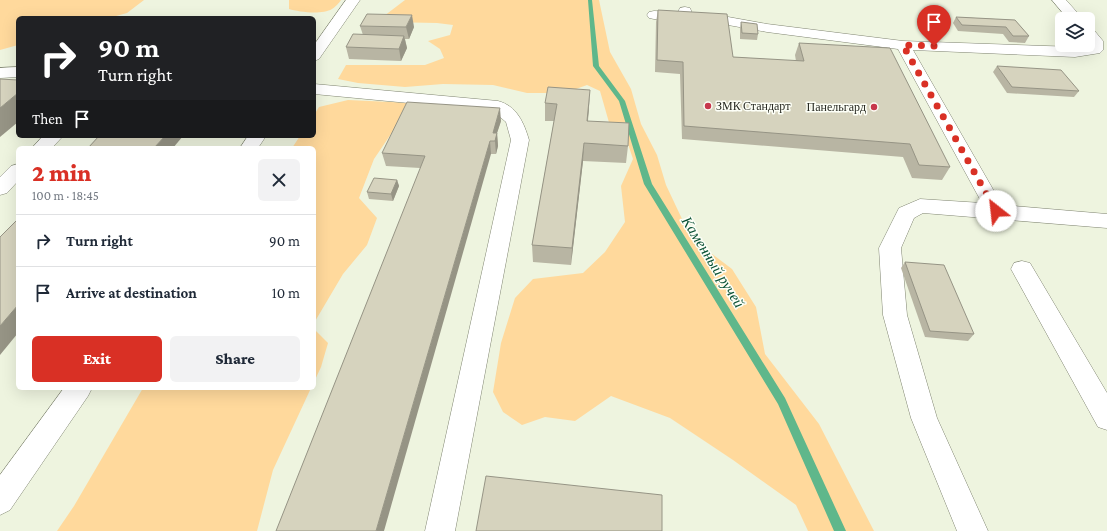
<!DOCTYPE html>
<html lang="en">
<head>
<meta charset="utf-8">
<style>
  :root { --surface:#fff; --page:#f2f2f3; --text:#1f2937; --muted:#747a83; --line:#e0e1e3; --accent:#d93025 }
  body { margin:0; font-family:"Crimson Pro",serif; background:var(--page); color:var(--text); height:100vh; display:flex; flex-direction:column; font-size:15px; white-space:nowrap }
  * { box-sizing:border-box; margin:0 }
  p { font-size:13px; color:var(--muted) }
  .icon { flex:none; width:22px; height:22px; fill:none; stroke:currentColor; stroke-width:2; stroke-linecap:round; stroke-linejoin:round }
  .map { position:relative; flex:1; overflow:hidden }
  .details { position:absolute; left:16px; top:146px; width:300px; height:244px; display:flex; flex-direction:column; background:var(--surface); border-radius:6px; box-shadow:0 4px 16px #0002 }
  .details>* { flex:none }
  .banner { position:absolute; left:16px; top:16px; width:300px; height:122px; border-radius:6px; box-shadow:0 4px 16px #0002; background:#202124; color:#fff; overflow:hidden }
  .buttons { position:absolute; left:1055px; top:12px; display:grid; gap:8px }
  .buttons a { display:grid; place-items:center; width:40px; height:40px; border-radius:6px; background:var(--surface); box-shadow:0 4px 16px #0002; font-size:20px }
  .pin { position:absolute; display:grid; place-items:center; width:34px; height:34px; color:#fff; margin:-41px -17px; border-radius:50% 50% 50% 0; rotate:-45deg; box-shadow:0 0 4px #0007 }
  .pin .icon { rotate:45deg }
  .me { position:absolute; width:44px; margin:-22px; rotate:331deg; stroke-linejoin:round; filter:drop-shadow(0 0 3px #0008) }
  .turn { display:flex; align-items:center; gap:14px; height:84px; padding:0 16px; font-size:18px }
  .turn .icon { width:52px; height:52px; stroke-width:2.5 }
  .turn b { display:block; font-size:28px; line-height:34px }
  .then { display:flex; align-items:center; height:38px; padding:0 16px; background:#0003; gap:8px; font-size:15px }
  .round { display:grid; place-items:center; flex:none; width:42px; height:42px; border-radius:6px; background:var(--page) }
  .head { display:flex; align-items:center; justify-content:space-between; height:68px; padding:0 16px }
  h1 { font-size:24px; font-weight:800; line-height:30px; color:var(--accent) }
  .primary-button { display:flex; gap:8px; margin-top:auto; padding:8px 16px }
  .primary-button a { flex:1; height:46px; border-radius:6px; background:var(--accent); color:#fff; font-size:16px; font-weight:800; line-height:46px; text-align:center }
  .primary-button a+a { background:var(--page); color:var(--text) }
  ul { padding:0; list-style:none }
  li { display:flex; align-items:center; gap:12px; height:52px; padding:0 16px; border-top:1px solid var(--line) }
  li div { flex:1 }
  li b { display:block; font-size:15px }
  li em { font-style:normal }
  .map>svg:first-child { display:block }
  .green { fill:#ffd99c }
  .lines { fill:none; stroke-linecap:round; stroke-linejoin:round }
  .stream { fill:#5fb78b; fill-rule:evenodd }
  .minor-casing { stroke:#808572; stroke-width:1 }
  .minor { fill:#fff; fill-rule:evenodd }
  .wall { fill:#b8b5a3 }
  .shaded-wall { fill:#969485 }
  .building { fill:#d6d3be; stroke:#969485 }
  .route { stroke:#d93025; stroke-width:7; stroke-dasharray:0 12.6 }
  .poi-dot { fill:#c7374c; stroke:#fdfff7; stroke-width:1.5 }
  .labels { text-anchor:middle; stroke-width:3; stroke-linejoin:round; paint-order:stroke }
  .far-poi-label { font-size:12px; fill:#272921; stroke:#fdfff7; text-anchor:start }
  .water-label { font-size:15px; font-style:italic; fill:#0a5235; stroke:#fdfff7 }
</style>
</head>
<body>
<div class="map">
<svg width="1107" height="531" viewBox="0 0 1107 531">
  <rect width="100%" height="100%" fill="#eef4df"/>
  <g class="green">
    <polygon points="0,0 144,0 127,13 109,18 18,18 18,45 0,50"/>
    <path d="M289 0H341C339 3 335 7 332 9 322 15 299 12 289 9Z"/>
    <polygon points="405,0 599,0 610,52 631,89 641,124 657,155 666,185 691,238 732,269 756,307 765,354 819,424 874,531 808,531 796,505 733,460 670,418 611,396 575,421 545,417 522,425 503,412 493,392 501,343 515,298 533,279 583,273 605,252 625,222 621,186 633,159 625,135 610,126 600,91 587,85 565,93 527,93 493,85 443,84 405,87 358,83 338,79 346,65 425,65 444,58 440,49 428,41 450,35 453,25 437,23 387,22 384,16"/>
    <polygon points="348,100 412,103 374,159 359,198 377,218 367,245 343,274 314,323 314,148 292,148 300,136 314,136 314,115 319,107"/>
    <polygon points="314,329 328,343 321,367 314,382"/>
    <polygon points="143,388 311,388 273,470 257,531 57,531 74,506"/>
  </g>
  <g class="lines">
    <polygon class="stream" points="588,0 592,0 599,66 625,101 652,184 785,398 846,531 834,531 778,404 644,184 619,101 593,66"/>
    <g class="minor-casing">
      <g id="minor">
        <polygon points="346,0 360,0 319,59 314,61 314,45"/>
        <polygon points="1052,0 1066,0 1083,19 1068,19"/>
        <polygon points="685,7 690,8 692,13 717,15 767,24 903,41 1075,47 1088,46 1088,28 1093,29 1103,41 1103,50 1100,53 1075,57 913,50 1002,205 1107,214 1107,228 923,213 914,218 901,248 907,315 937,418 988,531 957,531 911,418 883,315 879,248 899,208 920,199 982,203 898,49 767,32 717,23 654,19 649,18 647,15 649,12 654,11 678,12 680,8"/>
        <polygon points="18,67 18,77 0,78 0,68"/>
        <path d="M314 84 498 101C517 106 524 123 529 140L455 531H425L511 140 506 122 493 111 314 94Z"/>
        <polygon points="43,136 63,136 52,148 32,148"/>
        <polygon points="248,136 266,136 258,148 240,148"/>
        <polygon points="18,164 18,181 7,193 0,195 0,177 11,166"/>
        <polygon points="1022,261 1030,263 1107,393 1107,430 1098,427 1011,269 1014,263"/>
        <polygon points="64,388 92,388 88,396 10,510 0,515 0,475"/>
      </g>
    </g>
    <use href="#minor" class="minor"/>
  </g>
  <g class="wall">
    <polygon points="658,10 733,57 796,61 795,55 799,43 950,167 942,180 912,178 903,157 682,139 680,74 655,72 656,22"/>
    <polygon points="956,17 1015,20 1029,36 1025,43 1009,42 1003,34 958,31 953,23"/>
    <polygon points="741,22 758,34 757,40 740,39 740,28"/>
    <polygon points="360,26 414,27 409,39 405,39 407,48 401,61 349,59 346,47 363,35"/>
    <polygon points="997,66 1079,91 1074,97 1007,93 993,72"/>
    <polygon points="545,103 589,107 588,121 628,146 626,163 583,161 571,265 533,262 532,245 554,121 545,121"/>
    <polygon points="501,121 497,133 498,146 496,154 491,154 420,168 386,166 382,153"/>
    <polygon points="397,180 399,186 393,201 369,199 367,192"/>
    <polygon points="905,262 974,334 968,341 925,337 901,268"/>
  </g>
  <g class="shaded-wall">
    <polygon points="412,15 414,27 409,39 406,27"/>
    <polygon points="404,36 407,48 401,61 399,49"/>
    <polygon points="590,90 589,107 586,138 587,121"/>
    <polygon points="18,93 18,122 0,137 0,108"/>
    <polygon points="500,108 501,121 497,133 498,146 496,154 495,141 493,133"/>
    <polygon points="165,136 183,136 173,148 154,148"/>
    <polygon points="490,141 491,154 384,531 376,531"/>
    <polygon points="584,143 583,161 571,265 572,248"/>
    <polygon points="397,180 399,186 393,201 391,194"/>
    <polygon points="18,305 18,333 0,355 0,326"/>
  </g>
  <g class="building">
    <polygon points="658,10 727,14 733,57 804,61 799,43 890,48 950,167 919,165 910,144 684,126 683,62 657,60"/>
    <polygon points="367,14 412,15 406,27 360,26"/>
    <polygon points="956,17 1015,20 1029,36 1013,36 1006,27 962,25"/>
    <polygon points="741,22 757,24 758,34 742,33"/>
    <polygon points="353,34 404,36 399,49 346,47"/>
    <polygon points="997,66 1061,70 1079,91 1012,87"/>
    <polygon points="0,79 18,80 18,93 0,108"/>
    <polygon points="548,87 590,90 587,121 629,123 628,146 584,143 572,248 532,245 557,104 545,103"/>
    <polygon points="407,102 500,108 493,133 497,133 495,141 490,141 376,531 276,531 425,156 382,153"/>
    <polygon points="99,136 165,136 154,148 88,148"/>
    <polygon points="374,178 397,180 391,194 367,192"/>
    <polygon points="18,219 18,305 0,326 0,237"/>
    <polygon points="905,262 944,265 974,334 930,331"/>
    <polygon points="486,476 662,495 662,531 476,531"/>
  </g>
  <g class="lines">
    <polyline class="route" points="934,46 903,45 996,211"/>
  </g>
  <g class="poi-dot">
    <circle cx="708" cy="106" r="4"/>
    <circle cx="874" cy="107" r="4"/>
  </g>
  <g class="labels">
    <g class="far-poi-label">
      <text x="716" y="110">ЗМК Стандарт</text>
      <text x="866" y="111" text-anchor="end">Панельгард</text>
    </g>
    <g class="water-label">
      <text transform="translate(713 262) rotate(58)" y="5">Каменный ручей</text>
    </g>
  </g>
</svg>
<div class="buttons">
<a><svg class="icon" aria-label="layers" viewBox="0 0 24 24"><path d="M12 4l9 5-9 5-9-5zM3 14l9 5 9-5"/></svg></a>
</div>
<div class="pin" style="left:934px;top:46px;background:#d93025"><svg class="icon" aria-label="arrive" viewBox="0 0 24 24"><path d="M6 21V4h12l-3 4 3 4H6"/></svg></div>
<svg class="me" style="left:996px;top:211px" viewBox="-20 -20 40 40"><circle r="19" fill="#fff"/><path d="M0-13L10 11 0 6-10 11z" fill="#d93025"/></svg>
<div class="banner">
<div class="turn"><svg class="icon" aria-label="right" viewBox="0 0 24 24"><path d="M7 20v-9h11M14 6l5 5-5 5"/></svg><div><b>90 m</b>Turn right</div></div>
<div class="then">Then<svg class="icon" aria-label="arrive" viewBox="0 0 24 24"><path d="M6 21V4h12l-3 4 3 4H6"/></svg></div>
</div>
<section class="details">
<div class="head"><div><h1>2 min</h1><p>100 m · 18:45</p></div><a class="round"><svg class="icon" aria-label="close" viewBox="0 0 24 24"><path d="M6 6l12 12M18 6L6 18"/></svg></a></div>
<ul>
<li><svg class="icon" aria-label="right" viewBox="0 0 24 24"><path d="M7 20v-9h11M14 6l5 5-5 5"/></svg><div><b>Turn right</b></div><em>90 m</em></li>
<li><svg class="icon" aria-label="arrive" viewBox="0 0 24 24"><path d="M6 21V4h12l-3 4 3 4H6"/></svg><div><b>Arrive at destination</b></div><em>10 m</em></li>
</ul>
<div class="primary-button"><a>Exit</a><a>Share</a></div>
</section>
</div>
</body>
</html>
